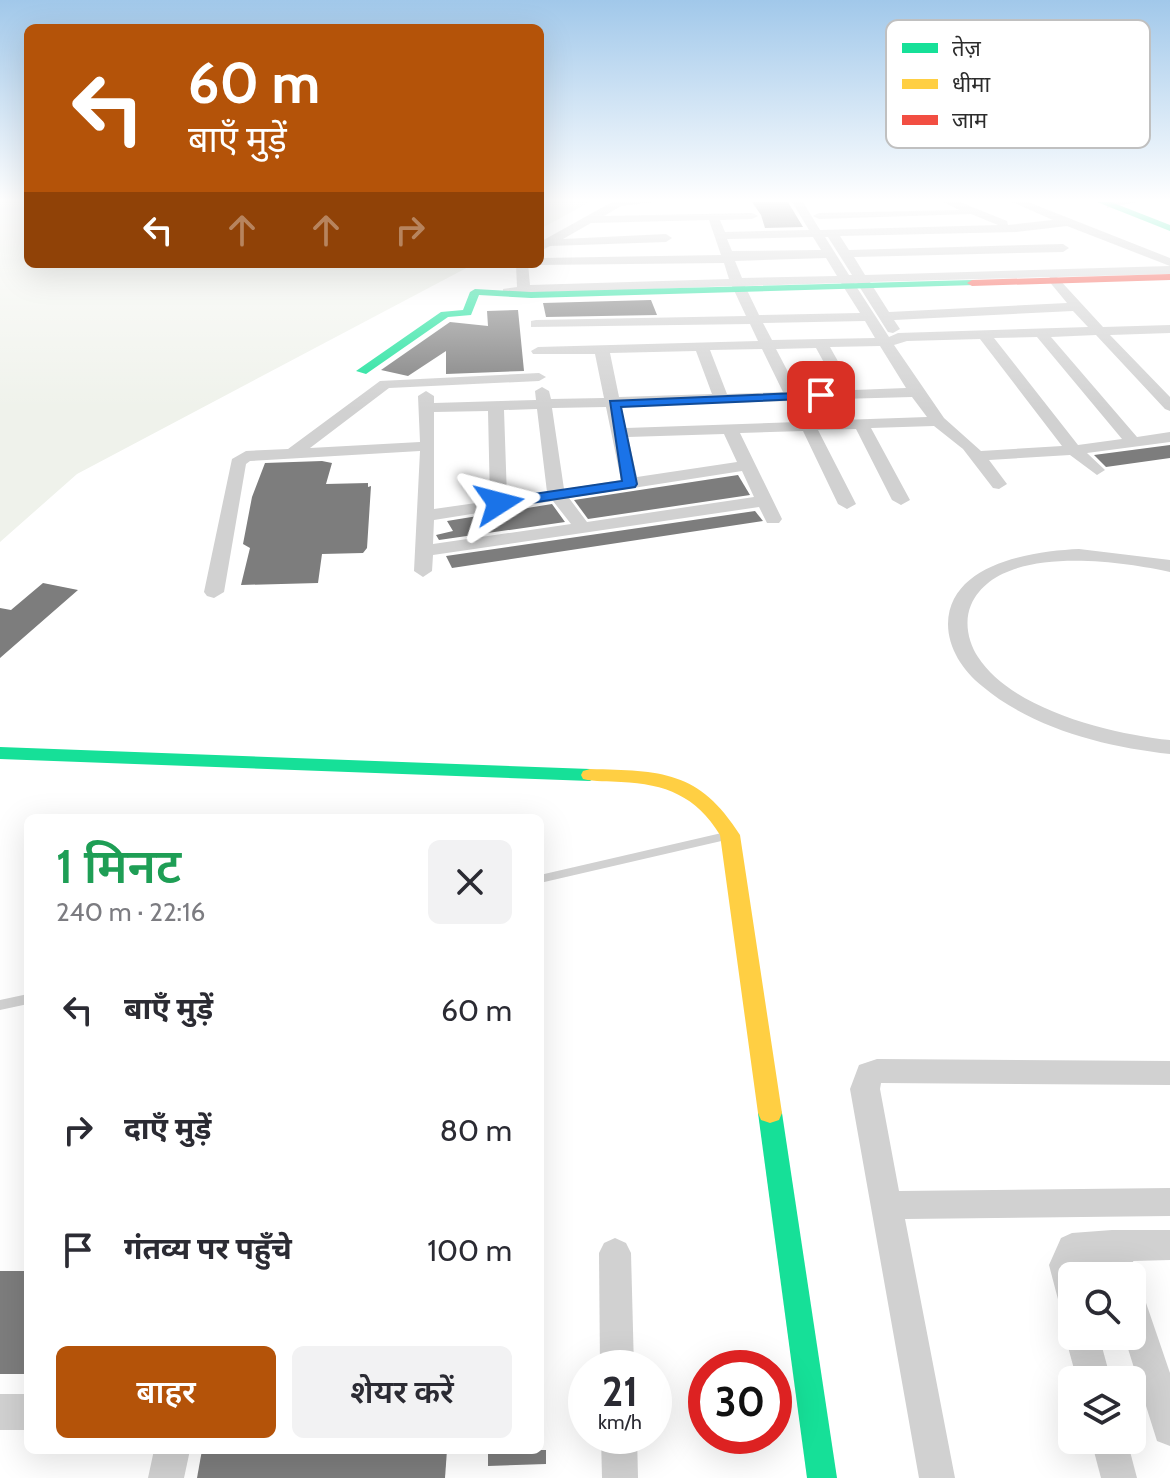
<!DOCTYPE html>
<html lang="hi">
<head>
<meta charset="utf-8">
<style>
  :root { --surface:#fff; --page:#f2f2f3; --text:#2b2b33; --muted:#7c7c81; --accent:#b45309 }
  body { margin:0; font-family:Cabin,"Noto Sans Devanagari",sans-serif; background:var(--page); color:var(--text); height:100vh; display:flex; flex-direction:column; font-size:30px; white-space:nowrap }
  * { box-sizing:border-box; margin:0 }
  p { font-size:26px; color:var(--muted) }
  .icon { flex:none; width:44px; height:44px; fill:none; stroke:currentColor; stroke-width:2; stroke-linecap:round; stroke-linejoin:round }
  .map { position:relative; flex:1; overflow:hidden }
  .sheet { position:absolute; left:24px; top:814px; width:520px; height:640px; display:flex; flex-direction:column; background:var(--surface); border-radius:12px; box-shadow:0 8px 32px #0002 }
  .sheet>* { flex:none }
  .hud { position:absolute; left:24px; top:24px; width:520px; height:244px; border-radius:12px; box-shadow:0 8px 32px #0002; background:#b45309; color:#fff; overflow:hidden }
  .fabs { position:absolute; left:1058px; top:1262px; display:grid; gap:16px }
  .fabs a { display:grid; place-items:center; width:88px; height:88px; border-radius:12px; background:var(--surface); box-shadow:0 8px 32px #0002; font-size:40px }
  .speed { position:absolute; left:568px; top:1350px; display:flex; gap:16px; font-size:40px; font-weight:700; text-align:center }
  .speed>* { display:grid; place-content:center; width:104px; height:104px; border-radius:50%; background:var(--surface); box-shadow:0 8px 32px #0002; line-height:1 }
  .speed small { font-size:20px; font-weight:400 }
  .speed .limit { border:12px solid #d22; background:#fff; color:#111 }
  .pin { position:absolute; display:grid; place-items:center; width:68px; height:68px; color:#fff; margin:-34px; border-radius:16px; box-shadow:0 4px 12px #0006 }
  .me { position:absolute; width:88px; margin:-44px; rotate:81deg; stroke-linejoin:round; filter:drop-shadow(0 0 6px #0008) }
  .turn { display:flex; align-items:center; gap:28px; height:168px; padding:0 32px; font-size:36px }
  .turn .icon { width:104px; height:104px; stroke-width:2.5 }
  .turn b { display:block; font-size:56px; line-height:68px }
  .lanes { display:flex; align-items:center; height:76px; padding:0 32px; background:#0003; justify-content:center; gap:40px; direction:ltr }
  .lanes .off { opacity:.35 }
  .round { display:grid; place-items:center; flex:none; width:84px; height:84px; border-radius:12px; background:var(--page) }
  .head { display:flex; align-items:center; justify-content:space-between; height:136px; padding:0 32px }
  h1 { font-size:48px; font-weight:600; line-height:60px; color:#1e9e55 }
  .button { display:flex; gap:16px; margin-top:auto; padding:16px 32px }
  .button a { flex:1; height:92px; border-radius:12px; background:var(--accent); color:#fff; font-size:32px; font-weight:600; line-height:92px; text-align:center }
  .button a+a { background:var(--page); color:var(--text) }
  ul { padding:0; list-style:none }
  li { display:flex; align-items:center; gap:24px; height:120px; padding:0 32px }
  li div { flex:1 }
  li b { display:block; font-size:30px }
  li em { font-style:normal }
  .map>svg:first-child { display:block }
  .green { fill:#eff2eb }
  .building { fill:#7d7d7d }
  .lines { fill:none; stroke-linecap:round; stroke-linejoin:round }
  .lane { fill:#d1d1d1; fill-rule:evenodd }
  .street { fill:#d1d1d1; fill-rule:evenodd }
  .fast { fill:#16e098; fill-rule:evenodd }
  .slow { fill:#ffcf43; fill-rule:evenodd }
  .jam { fill:#f24e42; fill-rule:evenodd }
  .route { fill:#1a73e8; stroke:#114b97; stroke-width:2 }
  .key { fill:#fff; stroke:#c0c0c0; stroke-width:2 }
  .key-label { font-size:22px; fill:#2c2c2c }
</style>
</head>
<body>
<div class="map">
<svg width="1170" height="1478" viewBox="0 0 1170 1478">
  <rect width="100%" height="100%" fill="#fff"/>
  <g class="green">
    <polygon points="0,202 28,202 28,264 474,264 77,474 0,542"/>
    <polygon points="540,202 590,202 540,229"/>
  </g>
  <g class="building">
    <polygon points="752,202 788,202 803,227 765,228 761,215"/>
    <polygon points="651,300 657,315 546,317 543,303"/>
    <polygon points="518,310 524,371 446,374 446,351 408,376 381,370 450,322 488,326 487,311"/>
    <polygon points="1170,445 1170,458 1106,467 1094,455"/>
    <polygon points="322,461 332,463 326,484 368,483 368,487 371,486 367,548 363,553 322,554 318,583 241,585 250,548 243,544 252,497 265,463"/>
    <polygon points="738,475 750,495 588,519 574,500"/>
    <polygon points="552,504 565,522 439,540 436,535 453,531 447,521"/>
    <polygon points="755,511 763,521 452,568 446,556"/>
    <polygon points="43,583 78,590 0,658 0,608 11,610"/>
    <rect x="0" y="1271" width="28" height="103"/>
    <polygon points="202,1450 447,1450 445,1478 197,1478"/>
    <polygon points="488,1450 546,1450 546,1464 488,1466"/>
  </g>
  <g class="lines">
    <g class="lane">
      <polygon points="726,832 730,833 732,836 730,839 540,883 540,875"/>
      <polygon points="28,994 28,1004 0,1010 0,1000"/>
    </g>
    <g class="street">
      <path d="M612 202H655L621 206 604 216 752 213 758 216 752 219 720 220 725 232 809 230 792 202H803L820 230 998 225 971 214 819 219 813 216 819 213 959 210 944 202H960L1007 221 1008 225 1053 220 1012 202H1028L1170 258V266L1067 226 1016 232 840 236 849 250 1063 244 1069 248 1063 252 854 257 865 275 1170 266V274L1057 277 1103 327 1170 325V333L1110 335 1170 397V411L1165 409 1096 335 1051 337 1137 437 1170 432V442L1087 453 1105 470 1097 475 1070 455 989 460 1007 484 999 489 993 488 963 449 934 426 871 428 910 500 901 505 892 500 856 429 818 430 856 504 847 509 838 504 803 431 740 433 782 519 779 523H767L759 507 433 555 432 571 423 577 414 571 420 451 250 461 246 464 224 592 214 598 207 596 204 592 232 459 246 451 288 449 380 381 539 373 546 377 539 381 389 388 310 448 420 442 418 396 426 391 434 396V403L536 400 535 391 542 387 549 391 551 399 604 398 595 354H533L531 351 538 347 758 341 750 324 531 327V321L536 320 746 316 732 286 503 295V289L517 287 516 264H528L530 285 729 279 724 263 536 265 540 264V258L721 255 709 220 591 223 563 239 666 234 672 238 666 242 550 246 540 251V242ZM813 237 821 250 732 251 727 239ZM825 237H828L852 275H849ZM826 258 837 276 742 278 735 261ZM1050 277 1048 280 1067 303 889 312 870 282ZM841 283 860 313 759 315 745 286ZM854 283H857L888 332 893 333 900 329 894 320 1073 311 1088 327 898 333 889 337ZM865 321 875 338 772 340 763 323ZM1037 337 1122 439 1078 445 994 338ZM980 339 1062 446 981 451 944 418 894 345 907 341ZM880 346 906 388 854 390 830 347ZM816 348 839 390 798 391 776 349ZM762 349 783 392 727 394 710 350ZM696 351 712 394 619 397 610 353ZM912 397 927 417 813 421 803 400ZM788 401 798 422 626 428 621 406ZM606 407 621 480 564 489 552 408ZM537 409 547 492 507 498 504 410ZM488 411 490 501 434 509V412ZM724 434 737 462 637 477 628 437ZM742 471 754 497 587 522 569 498ZM553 501 571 524 433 544 434 520Z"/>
      <polygon points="1112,202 1138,202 1107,208 1107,204"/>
      <path d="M1079 549 1170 560V572C1119 561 998 543 971 605 964 621 968 642 978 657 1012 710 1112 734 1170 740V754C1106 747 1033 729 982 686 963 671 948 648 948 624 949 563 1033 551 1079 549Z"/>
      <polygon points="877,1059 1170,1061 1170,1085 881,1083 880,1089 899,1191 1170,1188 1170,1216 905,1219 955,1478 919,1478 850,1089 859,1065"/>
      <polygon points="1112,1230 1170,1230 1170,1260 1133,1261 1138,1276 1132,1287 1132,1276 1106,1276 1101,1262 1082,1262 1083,1276 1072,1276 1072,1311 1060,1307 1049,1265 1061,1238 1072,1233"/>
      <polygon points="615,1238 626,1243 631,1253 634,1368 600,1368 599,1253 604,1243"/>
      <polygon points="1132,1292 1144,1297 1170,1373 1170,1446 1157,1441 1124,1336 1132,1336"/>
      <polygon points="1072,1324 1072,1336 1099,1336 1111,1380 1077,1380 1065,1336"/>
      <rect x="0" y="1394" width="28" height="36"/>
      <polygon points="601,1436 637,1436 638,1478 602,1478"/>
      <polygon points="1091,1440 1127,1440 1137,1478 1101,1478"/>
      <polygon points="154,1450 190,1450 184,1478 148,1478"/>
    </g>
    <g class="fast">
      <polygon points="1097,202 1111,202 1170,225 1170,231"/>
      <polygon points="972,280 977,283 976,285 531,298 479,295 471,315 448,317 366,374 356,371 441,312 463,310 470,292 475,289 531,292"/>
      <polygon points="0,747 590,769 599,775 590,781 0,759"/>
      <polygon points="770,1103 779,1106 782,1113 837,1478 807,1478 758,1113 761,1106"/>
    </g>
    <path class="slow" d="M590 769C661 771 699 770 740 835L782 1113 779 1120 770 1123 761 1120 758 1113 720 835C696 796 666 784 621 782 609 781 595 782 583 779L581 775 583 771Z"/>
    <polygon class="jam" points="1170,274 1170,280 972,286 967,283 972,280"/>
  </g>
  <linearGradient id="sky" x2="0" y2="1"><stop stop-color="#a1c8ea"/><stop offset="0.49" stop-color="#fff"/><stop offset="1" stop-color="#fff" stop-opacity="0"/></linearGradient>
  <rect width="1170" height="409" fill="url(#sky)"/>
  <polygon class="route" points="821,392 825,393 825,398 621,407 637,484 635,487 499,508 492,503 499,499 622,481 610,401"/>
  <rect x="886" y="20" width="264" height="128" rx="12" class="key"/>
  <rect x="902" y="43" width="36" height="10" fill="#16e098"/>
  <rect x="902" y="79" width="36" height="10" fill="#ffcf43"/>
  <rect x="902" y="115" width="36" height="10" fill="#f24e42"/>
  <g class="key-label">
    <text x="952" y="56">तेज़</text>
    <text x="952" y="92">धीमा</text>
    <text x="952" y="128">जाम</text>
  </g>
</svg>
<div class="fabs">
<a><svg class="icon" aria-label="search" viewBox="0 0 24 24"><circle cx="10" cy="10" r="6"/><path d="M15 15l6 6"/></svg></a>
<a><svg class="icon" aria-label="layers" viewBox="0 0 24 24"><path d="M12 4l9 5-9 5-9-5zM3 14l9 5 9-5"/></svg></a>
</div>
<div class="speed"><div>21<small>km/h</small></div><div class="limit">30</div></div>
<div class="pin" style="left:821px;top:395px;background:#d93025"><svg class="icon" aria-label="arrive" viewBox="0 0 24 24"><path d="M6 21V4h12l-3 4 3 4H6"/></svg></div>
<svg class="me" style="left:499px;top:503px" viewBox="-20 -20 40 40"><path d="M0-17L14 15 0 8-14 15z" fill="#1a73e8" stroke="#fff" stroke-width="4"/></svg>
<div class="hud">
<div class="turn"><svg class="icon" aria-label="left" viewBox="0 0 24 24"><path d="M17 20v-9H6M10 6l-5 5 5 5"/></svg><div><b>60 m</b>बाएँ मुड़ें</div></div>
<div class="lanes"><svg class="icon" aria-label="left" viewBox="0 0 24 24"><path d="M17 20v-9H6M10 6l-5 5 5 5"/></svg><svg class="icon off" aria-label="ahead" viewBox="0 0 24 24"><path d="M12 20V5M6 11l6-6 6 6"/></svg><svg class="icon off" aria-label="ahead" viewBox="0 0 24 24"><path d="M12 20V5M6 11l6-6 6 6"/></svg><svg class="icon off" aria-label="right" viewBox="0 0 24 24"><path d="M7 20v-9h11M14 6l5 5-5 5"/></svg></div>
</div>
<section class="sheet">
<div class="head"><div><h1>1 मिनट</h1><p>240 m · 22:16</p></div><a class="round"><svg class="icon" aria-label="close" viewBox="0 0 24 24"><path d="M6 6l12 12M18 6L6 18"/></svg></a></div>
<ul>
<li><svg class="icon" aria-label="left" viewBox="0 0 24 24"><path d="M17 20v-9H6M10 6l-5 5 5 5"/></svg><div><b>बाएँ मुड़ें</b></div><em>60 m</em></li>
<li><svg class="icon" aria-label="right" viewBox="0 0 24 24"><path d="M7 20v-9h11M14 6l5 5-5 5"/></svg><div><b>दाएँ मुड़ें</b></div><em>80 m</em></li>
<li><svg class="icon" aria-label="arrive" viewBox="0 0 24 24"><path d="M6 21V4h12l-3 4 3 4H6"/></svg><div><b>गंतव्य पर पहुँचे</b></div><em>100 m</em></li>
</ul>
<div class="button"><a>बाहर</a><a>शेयर करें</a></div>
</section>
</div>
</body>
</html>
